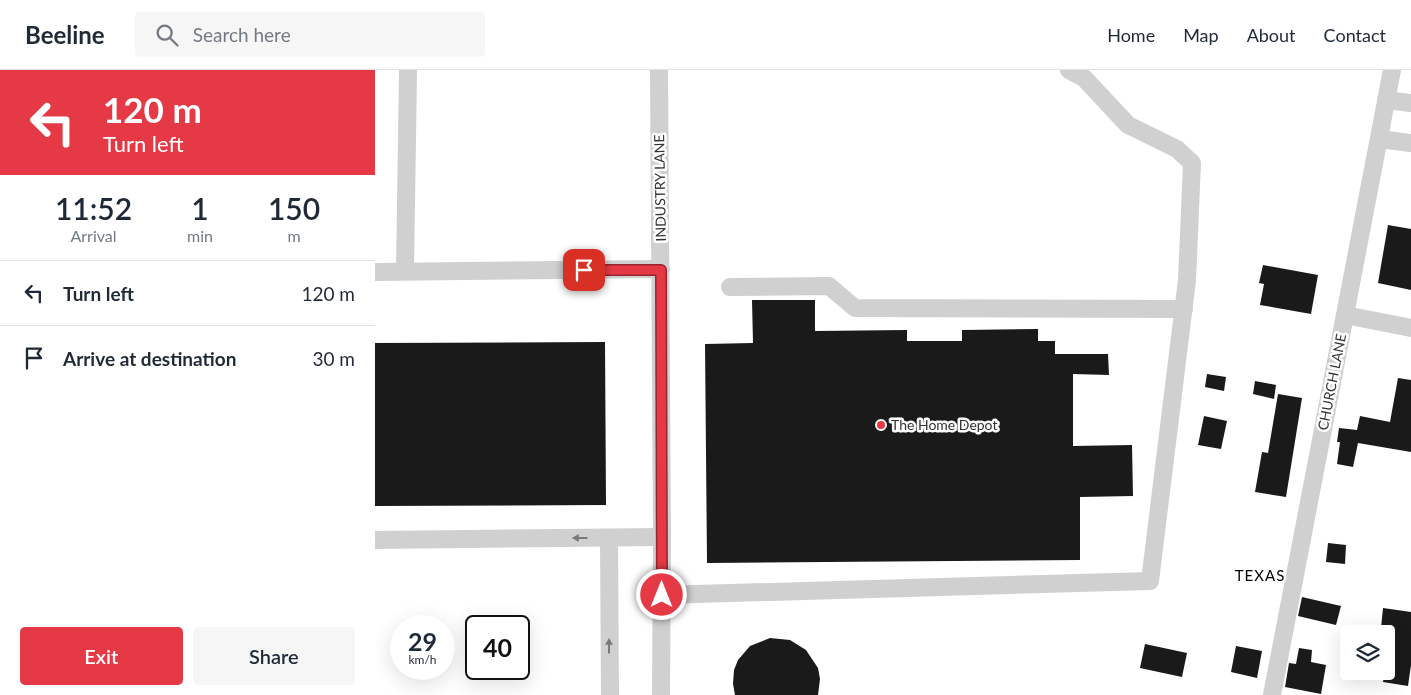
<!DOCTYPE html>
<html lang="en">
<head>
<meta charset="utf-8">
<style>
  :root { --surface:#fff; --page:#f6f6f7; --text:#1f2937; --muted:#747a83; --line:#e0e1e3; --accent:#e63946 }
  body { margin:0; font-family:Lato,sans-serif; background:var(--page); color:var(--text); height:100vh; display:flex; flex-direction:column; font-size:19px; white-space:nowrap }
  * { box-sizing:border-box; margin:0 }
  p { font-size:16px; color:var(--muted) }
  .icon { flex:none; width:28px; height:28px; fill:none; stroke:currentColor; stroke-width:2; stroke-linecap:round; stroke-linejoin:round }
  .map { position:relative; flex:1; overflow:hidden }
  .sheet { display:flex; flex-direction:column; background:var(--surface); width:375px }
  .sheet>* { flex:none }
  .banner { background:#e63946; color:#fff; overflow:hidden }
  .controls { position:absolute; left:965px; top:555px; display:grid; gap:10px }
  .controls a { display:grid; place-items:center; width:55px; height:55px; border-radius:5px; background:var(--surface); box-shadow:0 5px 20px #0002; font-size:25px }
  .speed { position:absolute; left:15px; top:545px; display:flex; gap:10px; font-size:25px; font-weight:700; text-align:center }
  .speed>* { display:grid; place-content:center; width:65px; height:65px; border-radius:50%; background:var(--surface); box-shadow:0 5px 20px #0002; line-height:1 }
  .speed small { font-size:12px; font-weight:400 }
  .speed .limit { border:2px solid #111; border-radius:8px; background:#fff; color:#111 }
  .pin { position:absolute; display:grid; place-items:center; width:42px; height:42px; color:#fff; margin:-21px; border-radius:10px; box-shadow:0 2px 8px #0006 }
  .me { position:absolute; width:55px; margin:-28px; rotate:0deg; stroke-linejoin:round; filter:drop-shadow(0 0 4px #0008) }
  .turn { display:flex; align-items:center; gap:18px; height:105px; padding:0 20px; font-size:22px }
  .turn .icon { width:65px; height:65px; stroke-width:2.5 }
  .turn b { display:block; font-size:35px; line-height:42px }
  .eta { display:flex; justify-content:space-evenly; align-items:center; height:85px; text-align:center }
  .eta b { font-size:30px; font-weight:600; line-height:35px }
  .primary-button { display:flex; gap:10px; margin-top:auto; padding:10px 20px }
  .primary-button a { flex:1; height:58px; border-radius:5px; background:var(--accent); color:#fff; font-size:20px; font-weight:600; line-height:58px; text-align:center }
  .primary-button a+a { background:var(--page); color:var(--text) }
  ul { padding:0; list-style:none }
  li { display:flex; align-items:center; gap:15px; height:65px; padding:0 20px; border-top:1px solid var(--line) }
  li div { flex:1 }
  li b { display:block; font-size:19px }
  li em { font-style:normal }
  header { display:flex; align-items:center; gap:30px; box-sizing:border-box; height:70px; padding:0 25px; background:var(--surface); border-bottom:1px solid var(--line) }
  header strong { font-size:24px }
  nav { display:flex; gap:28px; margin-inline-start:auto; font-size:18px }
  .search { width:350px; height:45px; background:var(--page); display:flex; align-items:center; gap:12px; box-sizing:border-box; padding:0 18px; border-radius:5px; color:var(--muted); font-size:19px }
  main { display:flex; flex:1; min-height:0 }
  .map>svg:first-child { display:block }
  .building { fill:#1a1a1a }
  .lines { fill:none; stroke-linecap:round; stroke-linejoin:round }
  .minor { stroke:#d0d0d0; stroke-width:18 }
  .oneway { fill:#7a7a7a }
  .route-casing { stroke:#96252e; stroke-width:12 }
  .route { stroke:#e63946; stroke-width:9 }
  .poi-dot { fill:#e63946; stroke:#fff; stroke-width:2 }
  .labels { text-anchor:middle; stroke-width:5; stroke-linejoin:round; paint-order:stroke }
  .street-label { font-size:14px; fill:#333; stroke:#fff }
  .poi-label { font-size:14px; fill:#333; stroke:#fff; text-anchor:start }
  .neighbourhood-label { font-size:15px; letter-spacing:1px; fill:#000; stroke:#fff }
</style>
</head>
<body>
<header>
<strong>Beeline</strong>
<div class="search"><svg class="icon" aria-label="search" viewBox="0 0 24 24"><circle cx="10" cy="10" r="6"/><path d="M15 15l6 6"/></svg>Search here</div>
<nav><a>Home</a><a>Map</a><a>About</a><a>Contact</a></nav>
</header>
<main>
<section class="sheet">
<div class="banner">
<div class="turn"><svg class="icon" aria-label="left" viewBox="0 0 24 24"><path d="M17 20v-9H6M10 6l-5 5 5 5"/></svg><div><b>120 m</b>Turn left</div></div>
</div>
<div class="eta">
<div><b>11:52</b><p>Arrival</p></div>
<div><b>1</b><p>min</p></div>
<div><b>150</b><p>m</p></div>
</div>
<ul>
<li><svg class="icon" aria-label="left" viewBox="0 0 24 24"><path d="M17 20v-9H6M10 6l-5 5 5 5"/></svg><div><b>Turn left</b></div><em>120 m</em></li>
<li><svg class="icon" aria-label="arrive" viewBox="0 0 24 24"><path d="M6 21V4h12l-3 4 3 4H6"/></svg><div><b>Arrive at destination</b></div><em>30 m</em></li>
</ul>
<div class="primary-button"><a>Exit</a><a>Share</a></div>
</section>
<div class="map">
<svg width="1036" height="625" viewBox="0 0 1036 625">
  <rect width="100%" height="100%" fill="#fff"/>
  <g class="building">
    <polygon points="1013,155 1036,159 1036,220 1003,213"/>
    <polygon points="888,195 943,205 936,244 885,235 889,214 884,213"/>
    <polygon points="377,230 440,230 440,261 532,260 532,271 587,271 587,260 663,259 663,271 680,271 680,284 733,284 734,305 698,304 698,376 757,375 758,426 705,427 705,490 332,493 330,274 378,273"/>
    <polygon points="230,272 231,435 0,436 0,273"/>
    <polygon points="832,304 851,307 849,321 830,317"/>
    <polygon points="1023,308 1036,310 1036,382 983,373 978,397 962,394 965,372 962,372 964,358 982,360 985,346 1015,352"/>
    <polygon points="880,311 901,315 899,329 878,324"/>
    <polygon points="903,324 927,328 911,427 880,422 887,382 893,383"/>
    <polygon points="829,346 852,351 846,379 823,375"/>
    <polygon points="953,473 971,475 970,494 951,492"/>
    <polygon points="927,527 966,536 961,555 923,546"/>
    <polygon points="1008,538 1036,542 1036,595 1033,616 1008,612 1010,601 1011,601 1016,560 1006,558"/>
    <polygon points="395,568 415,570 431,580 443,598 445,609 443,625 360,625 358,614 359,600 363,590 375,576"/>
    <polygon points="770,574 812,583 807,607 765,598"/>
    <polygon points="861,576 887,581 882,608 856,602"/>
    <polygon points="924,578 937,580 936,592 951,595 946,624 910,617 914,593 921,594"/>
  </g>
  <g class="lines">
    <g class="minor">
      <polyline points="284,0 287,467 286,625"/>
      <polyline points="1011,30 1036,33"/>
      <polyline points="1004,69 1036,73"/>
      <polyline points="30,201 33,0"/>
      <polyline points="0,202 286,199"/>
      <polyline points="355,217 454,216 480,238 809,239"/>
      <polyline points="970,245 1036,258"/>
      <polyline points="234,468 235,625"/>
      <polyline points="0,470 287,467"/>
      <polyline points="287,525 775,511 812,210 817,93 802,79 753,55 709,8 694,0"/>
      <polyline points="897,625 1017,0"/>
    </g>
  </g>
  <defs><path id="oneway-solid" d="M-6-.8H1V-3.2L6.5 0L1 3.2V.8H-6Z" transform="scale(1.25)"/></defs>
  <g class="oneway">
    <use href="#oneway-solid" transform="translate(205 468) rotate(180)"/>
    <use href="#oneway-solid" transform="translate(234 576) rotate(-90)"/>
  </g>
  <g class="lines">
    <g class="route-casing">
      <polyline id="route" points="209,200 286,200 287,525"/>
    </g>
    <use href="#route" class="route"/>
  </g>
  <circle class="poi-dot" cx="506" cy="355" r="5"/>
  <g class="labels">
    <g class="street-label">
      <text transform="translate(285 118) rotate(-91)" y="5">INDUSTRY LANE</text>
      <text transform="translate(957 312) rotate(-79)" y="5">CHURCH LANE</text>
    </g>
    <g class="poi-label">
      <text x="516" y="360">The Home Depot</text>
    </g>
    <g class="neighbourhood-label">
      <text x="885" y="511">TEXAS</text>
    </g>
  </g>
</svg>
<div class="controls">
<a><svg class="icon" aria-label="layers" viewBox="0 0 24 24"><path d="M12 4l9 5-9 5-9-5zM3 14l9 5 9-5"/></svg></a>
</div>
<div class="speed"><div>29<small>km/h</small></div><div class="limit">40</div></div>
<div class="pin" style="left:209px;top:200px;background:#d93025"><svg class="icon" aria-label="arrive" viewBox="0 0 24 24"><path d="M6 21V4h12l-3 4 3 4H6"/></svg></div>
<svg class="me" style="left:287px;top:525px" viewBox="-20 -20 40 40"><circle r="17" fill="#e63946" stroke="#fff" stroke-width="3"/><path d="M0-11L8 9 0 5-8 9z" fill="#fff"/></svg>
</div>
</main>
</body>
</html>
